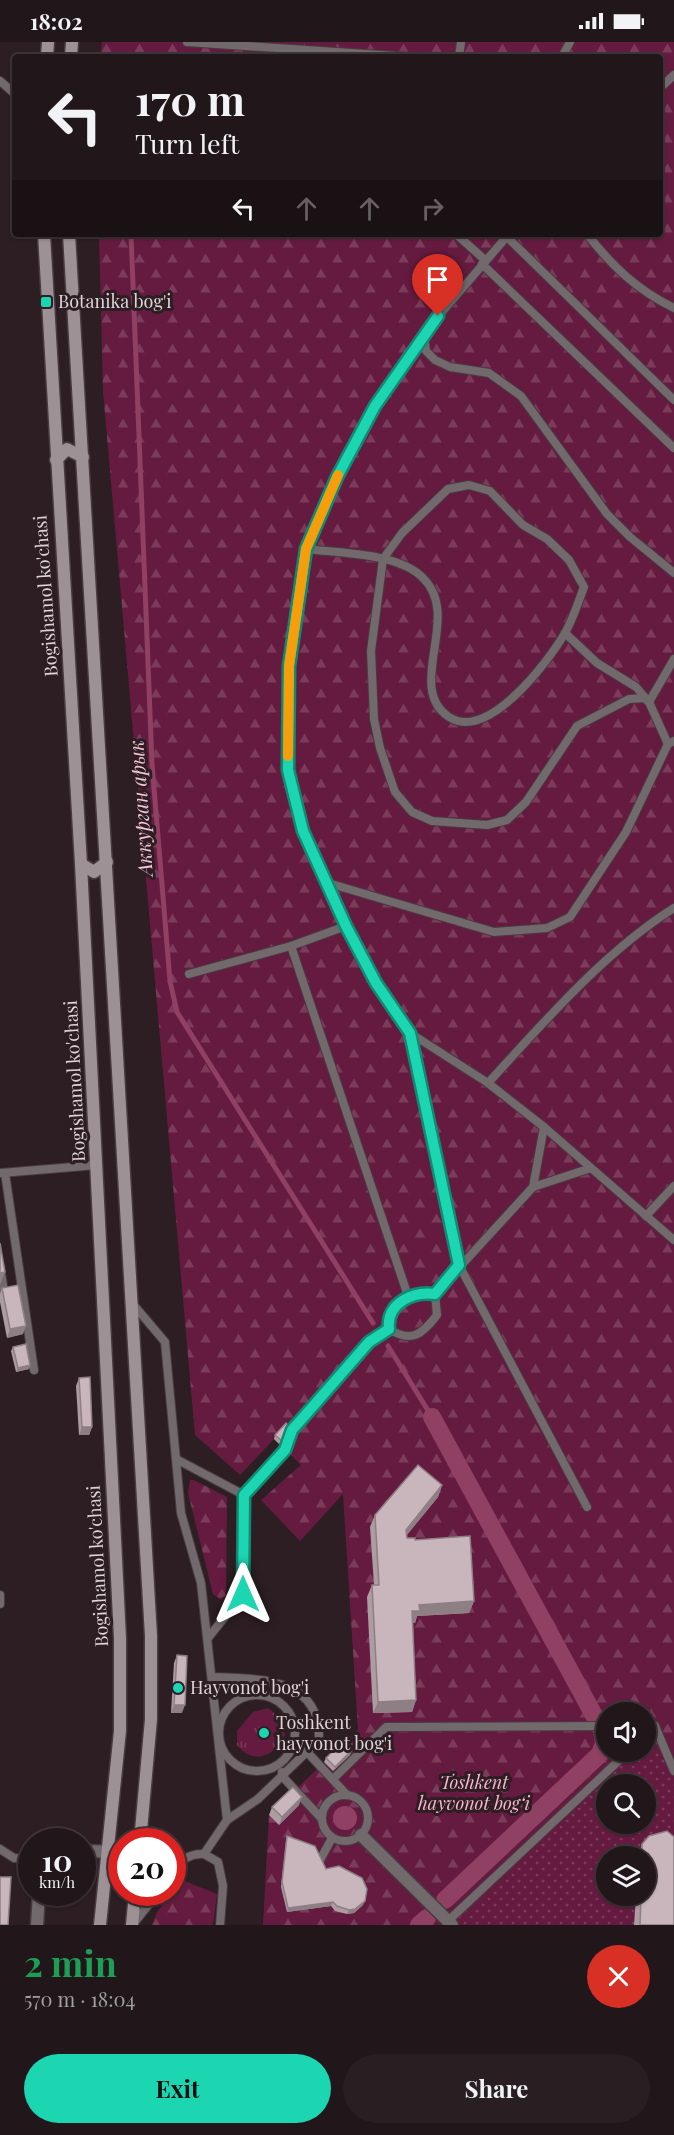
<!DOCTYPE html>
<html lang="en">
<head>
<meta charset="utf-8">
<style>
  :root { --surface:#21161a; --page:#291f23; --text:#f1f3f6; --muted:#a29fa2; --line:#3e3539; --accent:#1cd5b1 }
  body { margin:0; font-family:"Playfair Display",serif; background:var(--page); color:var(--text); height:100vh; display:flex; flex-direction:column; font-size:22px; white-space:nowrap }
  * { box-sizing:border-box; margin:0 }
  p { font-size:20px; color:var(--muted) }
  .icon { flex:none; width:33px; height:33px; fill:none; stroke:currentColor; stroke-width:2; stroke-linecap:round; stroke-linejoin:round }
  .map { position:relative; height:1883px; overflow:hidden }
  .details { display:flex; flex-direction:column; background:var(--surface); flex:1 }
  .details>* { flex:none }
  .hud { position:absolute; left:12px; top:12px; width:651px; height:183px; border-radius:6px; box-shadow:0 2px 4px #0004,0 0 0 2px var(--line); background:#21161a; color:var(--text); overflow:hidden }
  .tools { position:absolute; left:596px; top:1660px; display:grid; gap:12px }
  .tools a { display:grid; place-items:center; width:60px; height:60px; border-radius:50%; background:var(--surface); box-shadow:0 2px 4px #0004,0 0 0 2px var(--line); font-size:30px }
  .speed { position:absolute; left:18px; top:1786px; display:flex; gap:12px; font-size:30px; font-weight:700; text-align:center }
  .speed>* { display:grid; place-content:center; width:78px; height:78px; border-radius:50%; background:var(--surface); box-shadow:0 2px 4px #0004,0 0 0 2px var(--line); line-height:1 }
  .speed small { font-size:15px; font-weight:400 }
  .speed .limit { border:9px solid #d22; background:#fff; color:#111 }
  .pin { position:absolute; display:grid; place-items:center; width:51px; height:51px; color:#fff; margin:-62px -26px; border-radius:50% 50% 50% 0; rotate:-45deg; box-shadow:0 0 6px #0007 }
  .pin .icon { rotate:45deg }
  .me { position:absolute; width:66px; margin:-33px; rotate:0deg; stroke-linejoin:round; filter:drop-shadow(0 0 4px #0008) }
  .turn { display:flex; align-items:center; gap:21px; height:126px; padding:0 24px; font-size:27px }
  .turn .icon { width:78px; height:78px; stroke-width:2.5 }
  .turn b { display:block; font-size:42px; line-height:51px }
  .lanes { display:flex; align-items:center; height:57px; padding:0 24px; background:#0003; justify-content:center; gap:30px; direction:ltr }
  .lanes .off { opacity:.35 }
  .round { display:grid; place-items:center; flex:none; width:63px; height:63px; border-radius:32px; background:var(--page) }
  .head { display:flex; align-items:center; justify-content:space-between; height:102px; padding:0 24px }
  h1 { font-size:36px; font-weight:700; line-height:45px; color:#1e9e55 }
  .primary-button { display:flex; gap:12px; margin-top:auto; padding:12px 24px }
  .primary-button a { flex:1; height:69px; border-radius:36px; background:var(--accent); color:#111; font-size:24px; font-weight:700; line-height:69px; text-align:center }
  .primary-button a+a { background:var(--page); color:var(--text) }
  .status { display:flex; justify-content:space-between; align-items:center; height:42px; padding:0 30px; background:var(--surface); direction:ltr }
  .status svg { height:16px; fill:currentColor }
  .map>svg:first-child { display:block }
  .grass { fill:url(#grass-tufts) }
  .forest { fill:url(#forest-firs); fill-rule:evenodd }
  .park { fill:url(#park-dots); fill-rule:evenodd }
  .water { fill:#8f4063 }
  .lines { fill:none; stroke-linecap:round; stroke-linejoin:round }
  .stream { stroke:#8f4063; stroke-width:5 }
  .canal { stroke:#8f4063; stroke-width:18 }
  .lane-casing { stroke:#483b40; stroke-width:10 }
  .street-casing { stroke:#483b40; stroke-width:15 }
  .secondary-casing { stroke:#483b40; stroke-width:15 }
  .lane { stroke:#71696c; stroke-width:8 }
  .street { stroke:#71696c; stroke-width:12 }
  .secondary { stroke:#9e9196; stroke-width:12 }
  .wall { fill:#ad9ca2 }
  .shaded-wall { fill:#8d7f84 }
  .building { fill:#c9b5bc; stroke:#8d7f84; stroke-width:1.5 }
  .route-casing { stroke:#128a73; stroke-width:15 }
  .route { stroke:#1cd5b1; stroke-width:10 }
  .slow { stroke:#f59e0b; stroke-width:10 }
  .poi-dot { fill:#1cd5b1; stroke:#2c1e23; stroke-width:2 }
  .labels { text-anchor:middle; stroke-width:6; stroke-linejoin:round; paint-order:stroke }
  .poi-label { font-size:18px; fill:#ded4d7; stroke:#2c1e23; text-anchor:start }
  .street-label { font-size:18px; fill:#ded4d7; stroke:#2c1e23 }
  .park-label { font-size:18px; font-style:italic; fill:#f9b4cf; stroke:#2c1e23 }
  .water-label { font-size:20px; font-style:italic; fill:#f5c6d7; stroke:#2c1e23 }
</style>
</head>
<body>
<div class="status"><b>18:02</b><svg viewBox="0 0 49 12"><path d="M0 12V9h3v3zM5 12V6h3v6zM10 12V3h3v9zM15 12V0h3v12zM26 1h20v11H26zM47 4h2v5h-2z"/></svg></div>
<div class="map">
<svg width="674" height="1883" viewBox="0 0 674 1883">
  <defs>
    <pattern id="grass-tufts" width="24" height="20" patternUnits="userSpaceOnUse" patternTransform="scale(1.5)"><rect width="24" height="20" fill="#651b3f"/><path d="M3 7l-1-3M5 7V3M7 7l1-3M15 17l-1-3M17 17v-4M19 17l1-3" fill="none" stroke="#7b3b5a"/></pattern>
    <pattern id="forest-firs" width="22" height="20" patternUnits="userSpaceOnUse" patternTransform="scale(1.5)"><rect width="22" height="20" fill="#651b3f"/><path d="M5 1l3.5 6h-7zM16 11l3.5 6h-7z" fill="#7b3b5a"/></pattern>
    <pattern id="park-dots" width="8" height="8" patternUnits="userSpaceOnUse" patternTransform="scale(1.5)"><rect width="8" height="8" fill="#651b3f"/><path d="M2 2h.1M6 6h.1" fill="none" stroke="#7b3b5a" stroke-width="1.8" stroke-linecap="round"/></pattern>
  </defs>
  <rect width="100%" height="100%" fill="#2c1e23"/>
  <path class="grass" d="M268 1666 282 1677 285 1693C274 1714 254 1724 237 1703V1689L253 1670Z"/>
  <g class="forest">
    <path d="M102 0H674V1883H263L269 1773 358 1688 343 1452 300 1499 261 1458 301 1423 274 1397 240 1433 195 1393 103 349 99 192H660V15H100ZM606 1671H645V1710H606ZM606 1743H645V1782H606ZM606 1815H645V1854H606Z"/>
    <polygon points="190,1438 194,1438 227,1455 226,1553 221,1558 213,1552 188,1451"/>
    <polygon points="182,1838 217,1852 213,1883 152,1883 157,1870"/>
  </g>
  <path class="park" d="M655 1684 674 1729V1883H452L448 1879 628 1710H645V1694ZM606 1743H645V1782H606ZM606 1815H645V1854H606Z"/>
  <circle class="water" cx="345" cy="1776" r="12"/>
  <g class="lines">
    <g class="stream">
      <polyline points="131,192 152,722 170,939 177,970 373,1281"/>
      <polyline points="388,1304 432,1375"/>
    </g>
    <g class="canal">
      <polyline points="432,1375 602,1688 604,1701 600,1712 445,1858"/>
      <polyline points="419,1883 427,1876"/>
    </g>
    <g class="lane-casing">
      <g id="lane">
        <polyline points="187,0 411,15"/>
        <polyline points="459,15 461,0"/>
        <polyline points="562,15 570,0"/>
        <polyline points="0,39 15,52"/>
        <polyline points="660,46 674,33"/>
        <polyline points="456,192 485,218"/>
        <polyline points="509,192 424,291 375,365 337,435 306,507 289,624 288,728 303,789 346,884 376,941 410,991 488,1041 544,1085 674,1198"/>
        <path d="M587 192C612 224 637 248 674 266"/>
        <polyline points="507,195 674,358"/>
        <polyline points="482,222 674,406"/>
        <polyline points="424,291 426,309 435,318 450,325 489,331 521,354 607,472 630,495 674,531"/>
        <path d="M306 507C339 511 399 511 423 536 463 575 404 645 449 675 488 700 548 620 565 591 573 577 578 561 584 545L569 518 547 497 523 483 490 449 469 443 448 447 402 491 383 517 371 609 374 677 380 706 395 750 412 770 432 779 487 783 507 778 526 760 577 684 629 657 644 656 649 660 674 617"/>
        <polyline points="565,591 597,621 636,645 649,660 668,702"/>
        <polyline points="328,841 494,890 547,886 570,875 626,790 668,702 674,699"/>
        <polyline points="291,904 408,1254"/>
        <polyline points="189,932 291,904 346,884"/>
        <polyline points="410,991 459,1223 587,1465"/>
        <path d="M488 1041C544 980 603 911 674 866"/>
        <polyline points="1,1131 97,1123"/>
        <polyline points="5,1131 34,1328"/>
        <polyline points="533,1145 544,1085"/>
        <polyline points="646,1174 674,1144"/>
        <polyline points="0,1224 3,1243 0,1252"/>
        <path d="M132 1261 165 1300 181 1471 201 1541 227 1778 204 1812C190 1811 182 1818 172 1828"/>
        <path d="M389 1287 388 1278C397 1258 413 1249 435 1252"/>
        <polyline points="176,1417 244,1453"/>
        <polyline points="0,1553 0,1562"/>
        <path d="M208 1596 243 1552 244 1453 285 1408 292 1388 369 1300 389 1287C411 1301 422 1293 437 1273L435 1252 533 1145 591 1126"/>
        <path d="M212 1635C260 1637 321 1635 319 1698L258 1757 227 1778"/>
        <circle cx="257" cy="1691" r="38"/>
        <polyline points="655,1684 674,1729"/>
        <polyline points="645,1694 655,1684"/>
        <polyline points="295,1697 347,1753"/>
        <polyline points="282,1730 282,1734 321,1776"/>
        <polyline points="333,1737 386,1685 606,1684"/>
        <circle cx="345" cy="1776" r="23"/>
        <polyline points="0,1807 14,1816 32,1817"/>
        <polyline points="204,1812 218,1820 223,1844 220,1883"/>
        <polyline points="319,1820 332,1796"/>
        <polyline points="448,1879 628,1710"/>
        <polyline points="134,1881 158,1851"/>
      </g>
    </g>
    <g class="street-casing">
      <g id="street">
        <polyline points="361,1793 452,1883"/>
        <polyline points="82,1809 122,1810"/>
        <polyline points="37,1883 39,1851"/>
      </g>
    </g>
    <g class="secondary-casing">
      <g id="secondary">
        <polyline points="47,15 48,0"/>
        <polyline points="71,15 72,0"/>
        <polyline points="44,192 81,822 120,1596 120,1689 100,1883"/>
        <polyline points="69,192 151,1594 151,1677 140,1800"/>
        <polyline points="56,418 67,407 83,415"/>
        <polyline points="81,822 94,830 107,820"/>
        <polyline points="132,1883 135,1851"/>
      </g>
    </g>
    <use href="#lane" class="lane"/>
    <use href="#street" class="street"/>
    <use href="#secondary" class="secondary"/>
  </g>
  <g class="wall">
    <polygon points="2,1246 23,1292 7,1296 0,1260 0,1252"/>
    <polygon points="13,1305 30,1323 29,1327 16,1330 11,1309"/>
    <polygon points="79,1336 92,1385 89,1393 79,1393 76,1344"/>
    <polygon points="292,1387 290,1391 279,1402 274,1397 275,1393"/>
    <polygon points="442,1443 438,1455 406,1494 407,1496 415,1498 474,1559 469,1571 417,1574 415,1581 413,1581 416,1658 412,1670 373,1671 367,1555 372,1543 374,1543 370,1485 375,1473"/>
    <polygon points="177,1613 182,1671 171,1671 174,1621"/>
    <polygon points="352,1708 350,1713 333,1729 324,1720 326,1716"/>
    <polygon points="299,1763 279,1783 269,1773 272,1765"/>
    <polygon points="287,1794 326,1827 363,1863 354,1871 347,1872 335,1869 331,1864 287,1870 281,1845 286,1799"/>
    <polygon points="642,1802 674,1883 634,1883 636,1854 645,1854 645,1815 638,1815"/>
  </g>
  <g class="shaded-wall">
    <polygon points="5,1230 0,1243 0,1231"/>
    <polygon points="26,1284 23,1292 7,1296 10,1287"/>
    <polygon points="30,1323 29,1327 16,1330 18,1326"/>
    <polygon points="82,1385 92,1385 89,1393 79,1393"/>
    <polygon points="292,1387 290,1391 279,1402 281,1398"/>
    <polygon points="442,1443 438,1455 401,1500 406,1488"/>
    <polygon points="474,1559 469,1571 417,1574 415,1581 408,1581 412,1569 419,1563"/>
    <polygon points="416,1658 412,1670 373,1671 378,1660"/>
    <polygon points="174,1663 185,1663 182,1671 171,1671"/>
    <polygon points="352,1708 350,1713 333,1729 335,1725"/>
    <polygon points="302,1755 299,1763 279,1783 282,1775"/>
    <polygon points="365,1859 363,1863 354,1871 347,1872 349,1868"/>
    <polygon points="333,1860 331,1864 287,1870 288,1866"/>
  </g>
  <g class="building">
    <polygon points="0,1201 5,1230 0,1231"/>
    <polygon points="18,1243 26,1284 10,1287 2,1246"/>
    <polygon points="26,1302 30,1323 18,1326 13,1305"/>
    <polygon points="90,1335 92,1385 82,1385 79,1336"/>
    <polygon points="286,1381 292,1387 281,1398 275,1393"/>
    <polygon points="418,1423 442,1443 406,1488 407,1496 415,1496 415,1498 470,1494 474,1559 419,1563 420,1569 412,1569 416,1658 378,1660 372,1543 379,1543 375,1473"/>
    <polygon points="177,1613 187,1614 185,1663 174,1663"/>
    <polygon points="343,1699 352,1708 335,1725 326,1716"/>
    <polygon points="293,1745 302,1755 282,1775 272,1765"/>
    <polygon points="667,1789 674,1795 674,1883 640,1883 641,1854 645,1854 645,1815 642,1815 642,1802 649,1794"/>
    <polygon points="287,1794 315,1804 326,1827 339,1824 362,1836 367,1847 365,1859 355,1867 349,1868 337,1864 333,1860 288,1866 282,1840"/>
    <polygon points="0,1835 11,1835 8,1883 0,1883"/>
  </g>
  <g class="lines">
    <g class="route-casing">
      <path id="route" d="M243 1552 244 1453 285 1408 292 1388 308 1370 369 1300 389 1287C386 1261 413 1249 435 1252L459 1223 410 991 376 941 346 884 303 789 288 728 289 624 306 507 337 435 375 364 438 274"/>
    </g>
    <use href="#route" class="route"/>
    <polyline class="slow" points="288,714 289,624 306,507 338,433"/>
  </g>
  <g class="poi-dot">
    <rect x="40" y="254" width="12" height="12" rx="3"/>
    <circle cx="178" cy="1646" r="6"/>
    <circle cx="264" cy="1691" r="6"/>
  </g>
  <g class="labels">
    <g class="poi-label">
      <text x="58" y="266">Botanika bog'i</text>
      <text x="190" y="1652">Hayvonot bog'i</text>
      <text x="276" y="1687">Toshkent<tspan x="276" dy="21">hayvonot bog'i</tspan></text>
    </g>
    <g class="street-label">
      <text transform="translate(46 554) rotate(-94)" y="6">Bogishamol ko'chasi</text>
      <text transform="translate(75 1039) rotate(-93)" y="6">Bogishamol ko'chasi</text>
      <text transform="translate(98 1524) rotate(-93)" y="6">Bogishamol ko'chasi</text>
    </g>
    <g class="park-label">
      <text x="474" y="1747">Toshkent<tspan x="474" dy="21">hayvonot bogʻi</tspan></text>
    </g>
    <g class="water-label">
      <text transform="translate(141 766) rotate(-94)" y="7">Аккурган арык</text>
    </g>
  </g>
</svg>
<div class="tools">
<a><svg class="icon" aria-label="sound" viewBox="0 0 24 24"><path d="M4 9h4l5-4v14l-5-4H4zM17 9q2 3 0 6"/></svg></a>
<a><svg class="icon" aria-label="search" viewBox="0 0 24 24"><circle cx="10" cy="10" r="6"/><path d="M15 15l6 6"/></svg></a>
<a><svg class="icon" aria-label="layers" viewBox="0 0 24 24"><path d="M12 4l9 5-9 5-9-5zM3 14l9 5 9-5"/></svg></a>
</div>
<div class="speed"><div>10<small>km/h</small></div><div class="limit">20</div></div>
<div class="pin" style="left:438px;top:274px;background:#d93025"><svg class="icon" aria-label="arrive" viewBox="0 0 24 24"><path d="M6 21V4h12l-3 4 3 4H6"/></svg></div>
<svg class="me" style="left:243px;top:1552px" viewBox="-20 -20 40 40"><path d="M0-17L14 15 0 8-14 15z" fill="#1cd5b1" stroke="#fff" stroke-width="4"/></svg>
<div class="hud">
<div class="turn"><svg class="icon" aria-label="left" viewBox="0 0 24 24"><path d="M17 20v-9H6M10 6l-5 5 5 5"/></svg><div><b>170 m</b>Turn left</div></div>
<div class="lanes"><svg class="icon" aria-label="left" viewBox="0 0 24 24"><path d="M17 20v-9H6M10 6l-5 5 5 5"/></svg><svg class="icon off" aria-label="ahead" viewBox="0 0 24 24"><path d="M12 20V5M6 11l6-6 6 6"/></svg><svg class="icon off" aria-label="ahead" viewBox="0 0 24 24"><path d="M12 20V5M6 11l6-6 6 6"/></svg><svg class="icon off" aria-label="right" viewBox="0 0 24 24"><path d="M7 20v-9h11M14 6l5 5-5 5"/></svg></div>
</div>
</div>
<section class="details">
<div class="head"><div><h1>2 min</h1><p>570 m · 18:04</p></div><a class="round" style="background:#d93025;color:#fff"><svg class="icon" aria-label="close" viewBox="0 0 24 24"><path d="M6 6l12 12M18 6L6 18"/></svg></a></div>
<div class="primary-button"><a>Exit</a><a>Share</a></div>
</section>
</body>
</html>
